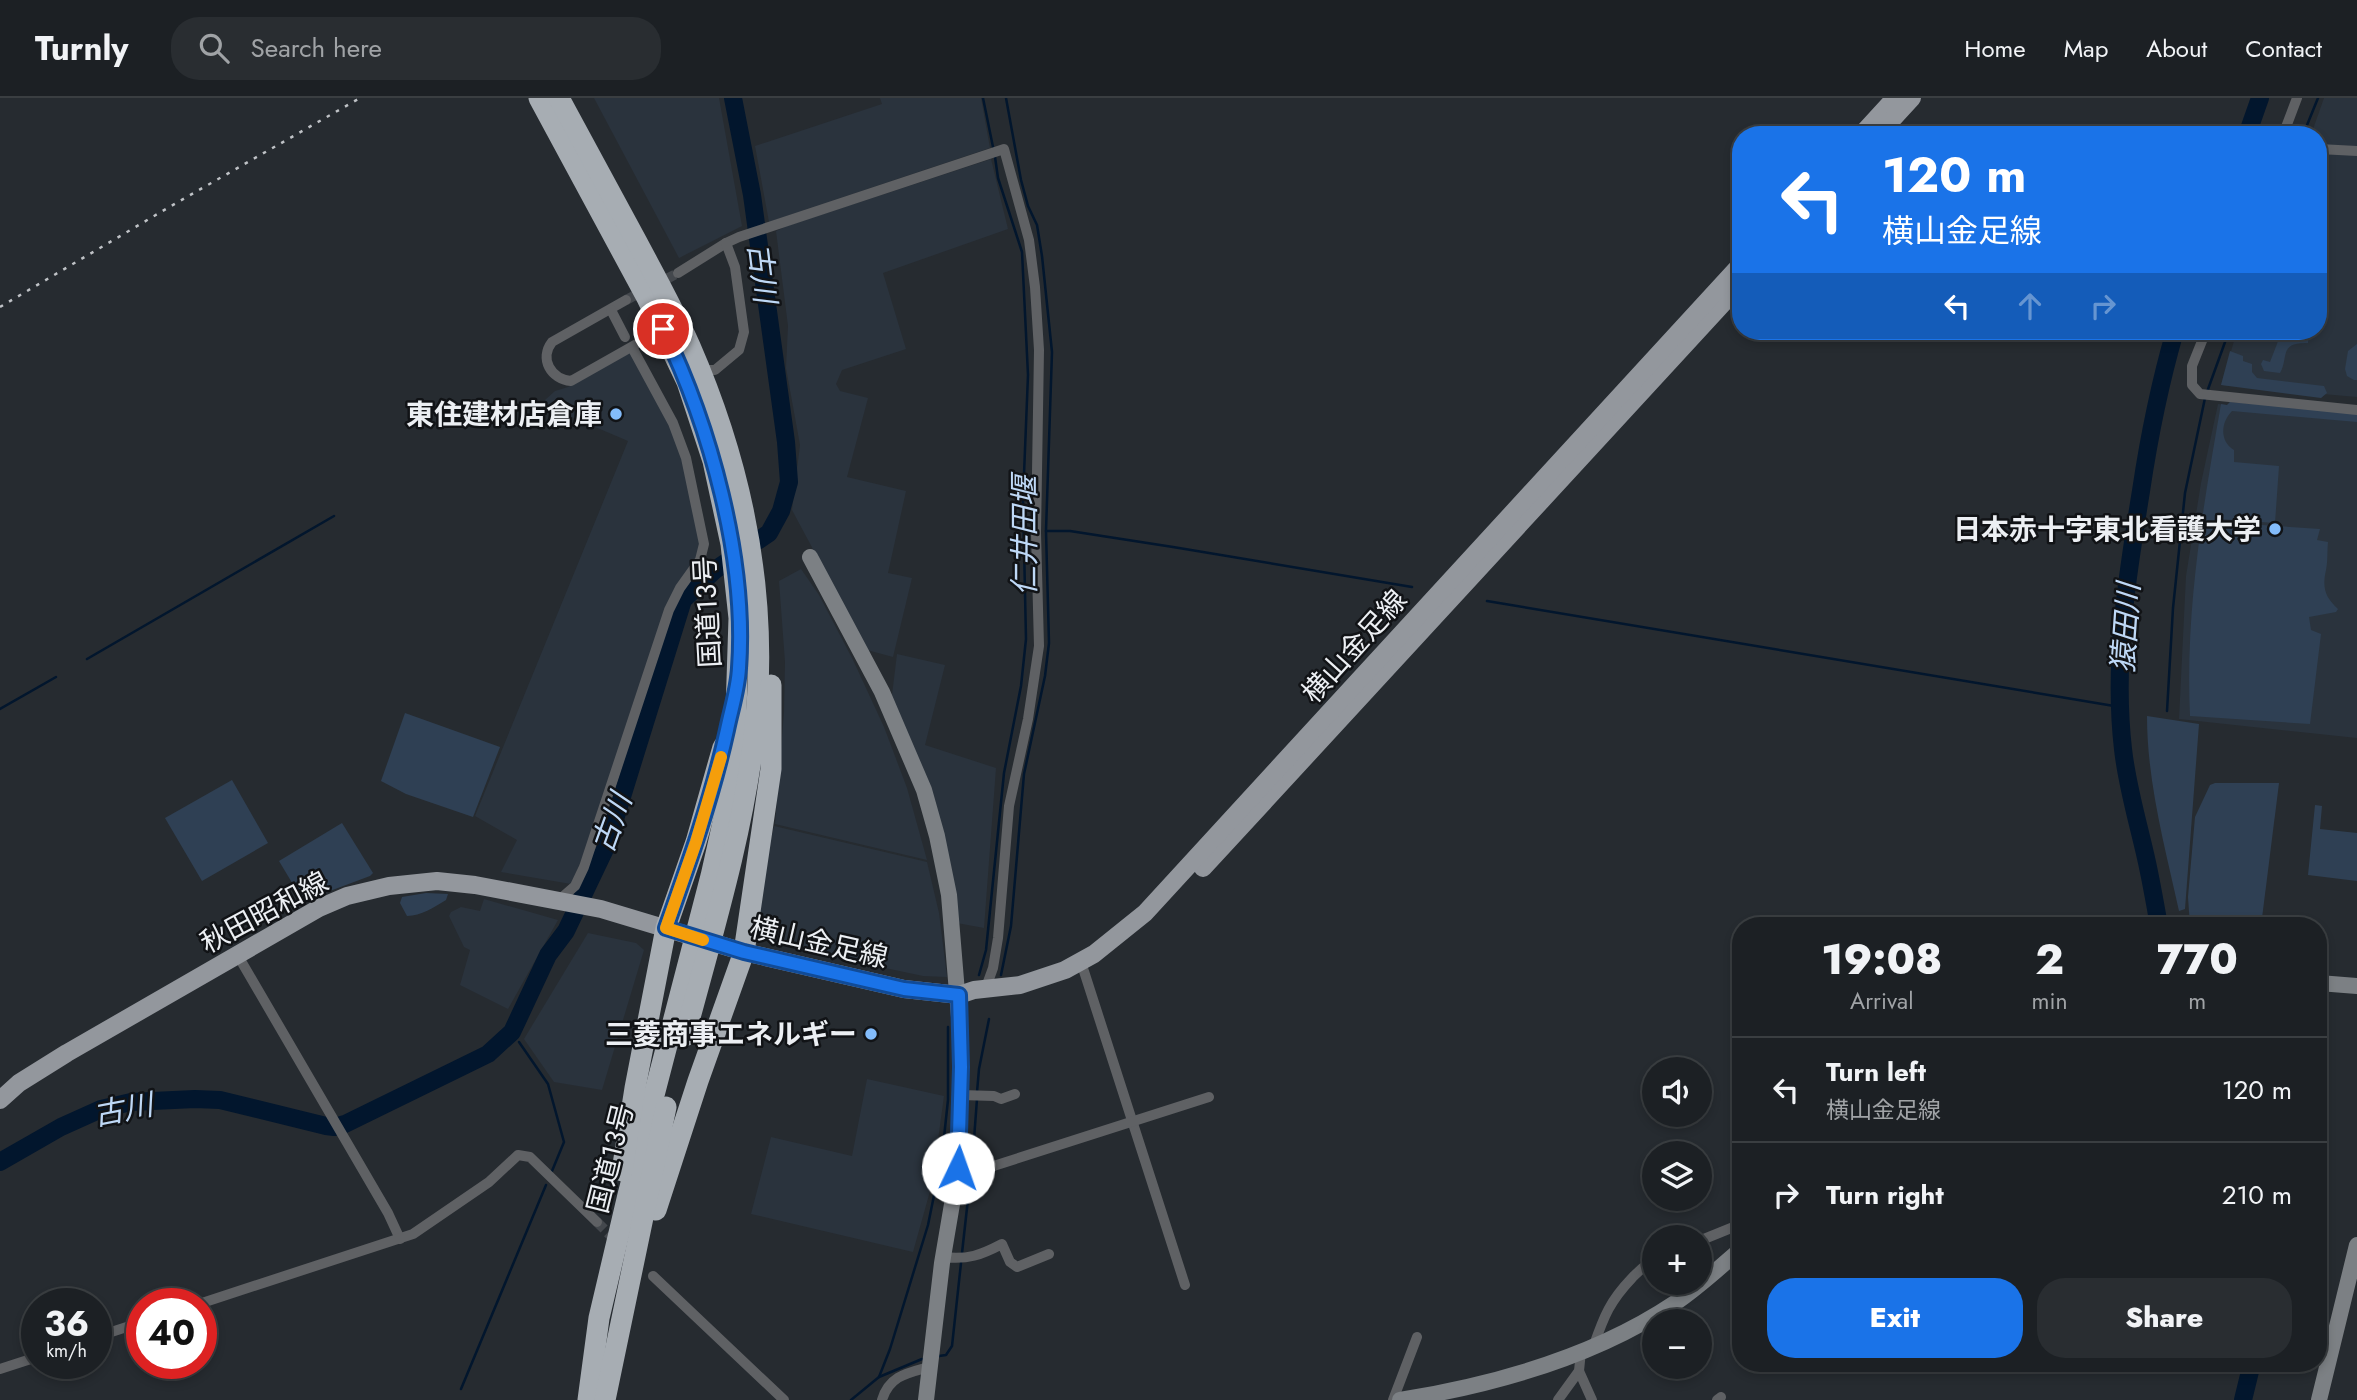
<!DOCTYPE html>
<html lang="en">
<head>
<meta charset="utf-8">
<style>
  :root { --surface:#1c2024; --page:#292d31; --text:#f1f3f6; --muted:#a0a3a6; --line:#3a3e41; --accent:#1a73e8 }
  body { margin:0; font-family:Jost,"Noto Sans JP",sans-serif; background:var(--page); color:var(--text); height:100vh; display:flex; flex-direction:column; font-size:26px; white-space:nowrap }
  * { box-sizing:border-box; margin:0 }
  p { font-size:23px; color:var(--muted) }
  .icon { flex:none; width:38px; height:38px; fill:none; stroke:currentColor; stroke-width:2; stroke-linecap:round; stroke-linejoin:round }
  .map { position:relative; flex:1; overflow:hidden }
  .panel { position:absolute; left:1732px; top:819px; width:595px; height:455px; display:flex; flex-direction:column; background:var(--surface); border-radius:28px; box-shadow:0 4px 10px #0003,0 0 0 2px var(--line) }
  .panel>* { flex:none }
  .top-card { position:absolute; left:1732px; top:28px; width:595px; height:214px; border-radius:28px; box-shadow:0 4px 10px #0003,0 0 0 2px var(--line); background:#1a73e8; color:#fff; overflow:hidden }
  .buttons { position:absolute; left:1642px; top:959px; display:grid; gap:14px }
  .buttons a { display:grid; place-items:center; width:70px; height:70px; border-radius:50%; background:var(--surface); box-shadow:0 4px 10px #0003,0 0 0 2px var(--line); font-size:35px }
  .speed { position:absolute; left:21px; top:1190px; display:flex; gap:14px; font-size:35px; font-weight:700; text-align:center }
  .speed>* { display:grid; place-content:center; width:91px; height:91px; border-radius:50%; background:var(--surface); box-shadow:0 4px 10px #0003,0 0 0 2px var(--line); line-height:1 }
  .speed small { font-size:18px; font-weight:400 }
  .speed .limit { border:10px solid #d22; background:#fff; color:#111 }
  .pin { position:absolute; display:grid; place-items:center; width:60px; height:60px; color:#fff; margin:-30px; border:4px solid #fff; border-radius:50%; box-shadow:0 2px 7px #0007 }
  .me { position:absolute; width:77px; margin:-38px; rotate:3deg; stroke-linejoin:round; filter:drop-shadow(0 0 5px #0008) }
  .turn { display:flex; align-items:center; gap:24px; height:147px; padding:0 35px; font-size:32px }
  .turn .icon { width:91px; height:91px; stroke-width:2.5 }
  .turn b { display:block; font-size:49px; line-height:60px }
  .lanes { display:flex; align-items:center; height:66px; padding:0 35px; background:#0003; justify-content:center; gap:35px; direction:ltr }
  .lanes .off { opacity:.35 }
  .eta { display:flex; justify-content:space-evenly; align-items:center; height:119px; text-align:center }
  .eta b { font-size:42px; font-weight:800; line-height:49px }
  .cta { display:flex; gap:14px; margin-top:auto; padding:14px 35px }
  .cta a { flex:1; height:80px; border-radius:28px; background:var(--accent); color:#fff; font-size:28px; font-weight:800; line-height:80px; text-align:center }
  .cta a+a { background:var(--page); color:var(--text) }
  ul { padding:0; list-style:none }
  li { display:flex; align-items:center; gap:21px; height:105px; padding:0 35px; border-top:2px solid var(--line) }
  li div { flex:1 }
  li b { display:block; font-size:26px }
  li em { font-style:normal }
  header { display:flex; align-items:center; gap:42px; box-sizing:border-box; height:98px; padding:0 35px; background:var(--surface); border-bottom:2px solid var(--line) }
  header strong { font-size:33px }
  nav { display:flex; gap:38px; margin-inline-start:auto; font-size:24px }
  .search { width:490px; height:63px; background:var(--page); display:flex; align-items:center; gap:18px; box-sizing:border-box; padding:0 24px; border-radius:28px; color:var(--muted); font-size:26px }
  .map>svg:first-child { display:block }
  .built { fill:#2a333d }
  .green { fill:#2f4054 }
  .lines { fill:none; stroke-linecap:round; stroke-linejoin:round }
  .stream { stroke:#02162d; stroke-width:2.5 }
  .river { stroke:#02162d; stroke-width:18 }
  .street-tunnel { stroke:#44484d; stroke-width:10; stroke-dasharray:10 5; stroke-linecap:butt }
  .street { stroke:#5f6164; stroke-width:10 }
  .secondary { stroke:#7c8084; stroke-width:16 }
  .primary { stroke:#93979d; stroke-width:18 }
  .highway { stroke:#a7adb3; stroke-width:21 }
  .rail { stroke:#bfc2c6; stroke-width:2.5; stroke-dasharray:3.5 7; stroke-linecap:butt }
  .route-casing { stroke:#114b97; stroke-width:18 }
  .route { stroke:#1a73e8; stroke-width:12 }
  .slow { stroke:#f59e0b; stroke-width:12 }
  .poi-dot { fill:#83bcfb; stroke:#111316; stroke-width:2.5 }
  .labels { text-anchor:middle; stroke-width:5; stroke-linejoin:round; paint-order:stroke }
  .poi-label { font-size:28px; font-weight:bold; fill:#eceff3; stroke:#111316; text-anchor:end }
  .street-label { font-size:28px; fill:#eceff3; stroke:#111316 }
  .water-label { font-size:30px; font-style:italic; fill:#bed8f6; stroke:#111316 }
</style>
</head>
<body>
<header>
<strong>Turnly</strong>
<div class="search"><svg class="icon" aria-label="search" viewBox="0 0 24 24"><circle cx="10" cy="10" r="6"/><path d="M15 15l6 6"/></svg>Search here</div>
<nav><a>Home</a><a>Map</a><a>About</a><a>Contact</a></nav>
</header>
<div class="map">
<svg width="2357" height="1302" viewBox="0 0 2357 1302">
  <rect width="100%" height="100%" fill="#262b30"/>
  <g class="built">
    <polygon points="594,0 719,0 742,128 679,160"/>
    <polygon points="880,0 981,0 990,50 769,124 755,48 882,6"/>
    <polygon points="2324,0 2357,0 2357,299 2221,287 2237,233 2319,233 2319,37 2311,37"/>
    <polygon points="991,61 1008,131 883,175 906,251 842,272 836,286 840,293 868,300 847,379 906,393 888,475 912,480 893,559 867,552 792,412 800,347 786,270 788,228 776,133 787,128"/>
    <polygon points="631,254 671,327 684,362 702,446 699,458 677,488 591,740 571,786 501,774 517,742 475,718 628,343 546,308 545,302 555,293 568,289"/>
    <polygon points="2230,304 2357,314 2357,640 2179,621 2186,478 2201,385 2218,306 2227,307"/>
    <polygon points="801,471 819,497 853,562 884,629 907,690 927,762 775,726 784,614 785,564 779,483"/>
    <polygon points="897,556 945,567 925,647 996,670 984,830 957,825 891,605"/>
    <polygon points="774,728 927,764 939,815 947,879 923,878 791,850 772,841 754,814"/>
    <polygon points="484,801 558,822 508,911 460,887 470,852 464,849 449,818 451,814 461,809 480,813"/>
    <polygon points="588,835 636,845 644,852 602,992 554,984 524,941"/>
    <polygon points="867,981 944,998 932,1086 913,1154 751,1116 771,1039 852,1058"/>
  </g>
  <g class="green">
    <path d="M2282 233H2309L2308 245C2278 244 2289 260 2280 275L2264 273 2261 266 2263 262 2270 264Z"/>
    <polygon points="2357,246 2357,282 2354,282 2347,278 2345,271 2348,253"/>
    <polygon points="2230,253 2243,258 2243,263 2252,266 2252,274 2257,280 2324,288 2327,295 2321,300 2221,287"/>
    <path d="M2230 304 2357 314V324L2232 313C2221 324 2219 343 2234 352V364L2279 368 2275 425 2219 421 2218 424 2320 431 2317 442 2328 444C2327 453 2328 463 2326 472 2322 490 2325 499 2338 511L2336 514 2309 519 2311 532 2321 536 2310 626 2190 618C2185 513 2203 409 2221 306L2227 307Z"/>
    <polygon points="405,615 500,649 473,719 406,696 381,683"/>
    <path d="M2147 618 2199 626 2185 811 2179 813C2165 749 2147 684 2147 618Z"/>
    <polygon points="232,682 268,745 202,783 165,720"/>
    <polygon points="2215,685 2279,685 2261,828 2190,828 2188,799 2195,719 2210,687"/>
    <polygon points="2315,707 2322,708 2320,731 2357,735 2357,783 2308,777"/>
    <polygon points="342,725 373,775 370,778 303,803 279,763"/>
    <path d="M426 795 448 796 446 802C434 809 421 818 407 818L400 805 402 799Z"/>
  </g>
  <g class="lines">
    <g class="stream">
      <polyline points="983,0 993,49"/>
      <polyline points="2303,37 2318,0"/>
      <polyline points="2207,294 2229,233"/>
      <polyline points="1046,433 1070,433 1173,449 1412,489"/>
      <polyline points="1487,503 2120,609"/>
      <polyline points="87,561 334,418"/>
      <polyline points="0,611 56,579"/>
      <polyline points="2167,613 2173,510 2185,395 2205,300"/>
      <polyline points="979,877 986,852 1004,675 1021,588 1026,541 1023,401 1028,277 1022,154 998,80 995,59"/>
      <polyline points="1001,877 1011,828 1024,676 1045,578 1049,545 1046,433 1052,254 1042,158 1037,127 1028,108 1021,82 1006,0"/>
      <polyline points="512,934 514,937"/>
      <polyline points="519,944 548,986 564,1044 552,1073"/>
      <polyline points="977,994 979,971 989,921"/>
      <polyline points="972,1068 977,1001"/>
      <polyline points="962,1155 971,1074"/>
      <polyline points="939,1258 946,1257 952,1248 961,1165"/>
      <polyline points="879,1279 890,1251 928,1127 942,1058 948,1002 948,929"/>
      <polyline points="461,1291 546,1087"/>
      <polyline points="851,1302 879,1279 922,1261"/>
    </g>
    <g class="river">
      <polyline points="2247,37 2260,0"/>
      <path d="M2159 828C2155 805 2151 782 2146 760 2138 724 2127 688 2123 651 2113 565 2127 479 2141 393 2149 339 2160 285 2175 233"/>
      <polyline points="0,1064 61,1029 101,1011 131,1004 195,1001 220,1002 326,1028 334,1029 345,1026 488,956 512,934 548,857 566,833 607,747 683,502 715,472 769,435 781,413 789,384 786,344 752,97 733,0"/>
      <polyline points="2243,1302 2252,1265"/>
    </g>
    <g class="street-tunnel">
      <polyline points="626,202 678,175"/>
      <polyline points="597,1124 617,1144"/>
    </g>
    <g class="street">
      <polyline points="2283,37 2297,0"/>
      <polyline points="2319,51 2357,53"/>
      <polyline points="678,175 726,145 739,139 1004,51 1029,142 1035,189 1039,252 1036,435 1039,548 1028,621 1009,708 998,840 993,870 985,892"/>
      <path d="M626 202 552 244C539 261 551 281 571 283L663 231"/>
      <polyline points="611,212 625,239"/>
      <polyline points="2206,233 2192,268 2192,287 2200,296 2357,312"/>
      <polyline points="700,272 715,272 739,252 744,234 735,169 726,145"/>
      <polyline points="559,802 575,788 584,769 669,512 680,490 700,462 704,446 686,360 673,325 634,253"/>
      <polyline points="237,856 388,1115 400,1141"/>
      <polyline points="1081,864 1185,1187"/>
      <polyline points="961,997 994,998 1001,1001 1015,996"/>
      <polyline points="958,1070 981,1072 1209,999"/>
      <polyline points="1699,1143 1741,1126"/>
      <path d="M943 1159C968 1162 981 1157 1002 1146L1010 1164 1017 1169 1049 1156"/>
      <polyline points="653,1178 784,1302"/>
      <polyline points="199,1206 413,1136 489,1084 518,1057 530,1059 597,1124"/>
      <polyline points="96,1239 142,1224"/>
      <path d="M1594 1247C1604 1218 1610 1203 1632 1180 1639 1173 1644 1167 1654 1163"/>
      <polyline points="0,1271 37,1259"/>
      <polyline points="1579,1273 1592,1302"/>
      <path d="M882 1302C889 1278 907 1275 929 1269"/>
      <polyline points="1393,1302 1417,1239"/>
      <polyline points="1558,1302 1579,1273 1581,1253"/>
      <polyline points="1717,1302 1721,1299"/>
    </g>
    <g class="secondary">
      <polyline points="810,459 882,594 924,692 937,738 949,797 961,943 959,1065 942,1165 926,1302"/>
      <polyline points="2319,885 2357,888"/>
      <path d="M1400 1302C1493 1287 1596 1258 1675 1205 1699 1189 1720 1169 1741 1151"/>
      <polyline points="2319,1302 2357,1147"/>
    </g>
    <g class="primary">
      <polyline points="1861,37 1895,0"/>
      <polyline points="1878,37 1912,0"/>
      <polyline points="1203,770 1741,186"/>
      <polyline points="0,1002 19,985 67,955 319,810 347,798 389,788 437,783 475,787 601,811 744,854 904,891 959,897 974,892 1020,887 1065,872 1094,856 1145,815 1741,166"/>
    </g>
    <g class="highway">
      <polyline points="539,0 647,200 687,284 713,363 731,446 739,520 735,644 729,698 711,778 628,1097 599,1220 588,1302"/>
      <path d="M559 0C585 48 611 96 637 144 655 178 674 212 690 248 744 372 770 504 754 639 742 740 711 840 685 938"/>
      <polyline points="622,1073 635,990 666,830 696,744 723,649"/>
      <polyline points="656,1112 698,983 744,854 771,671 771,587"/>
      <polyline points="605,1302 666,1009"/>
    </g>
    <polyline class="rail" points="0,209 171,108 360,0"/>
  </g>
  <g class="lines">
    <g class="route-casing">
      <path id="route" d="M663 231C710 328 747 461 739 570 738 591 731 612 727 632 712 700 689 765 666 830L744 854 904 891 959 897 961 969 958 1070"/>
    </g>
    <use href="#route" class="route"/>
    <polyline class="slow" points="703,842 666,830 696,744 721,659"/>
  </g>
  <g class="poi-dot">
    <circle cx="616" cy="316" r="7"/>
    <circle cx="2275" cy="431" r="7"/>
    <circle cx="871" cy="936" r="7"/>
  </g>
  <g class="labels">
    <g class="poi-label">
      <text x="602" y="326">東住建材店倉庫</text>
      <text x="2261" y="441">日本赤十字東北看護大学</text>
      <text x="857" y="946">三菱商事エネルギー</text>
    </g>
    <g class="street-label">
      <text transform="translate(707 514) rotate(-93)" y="10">国道13号</text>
      <text transform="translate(1354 548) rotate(-48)" y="10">横山金足線</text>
      <text transform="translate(264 814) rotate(-28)" y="10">秋田昭和線</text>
      <text transform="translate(819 844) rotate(13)" y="10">横山金足線</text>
      <text transform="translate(610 1060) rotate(-76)" y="10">国道13号</text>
    </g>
    <g class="water-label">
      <text transform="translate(762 175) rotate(83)" y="10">古川</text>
      <text transform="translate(1025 438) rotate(-90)" y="10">仁井田堰</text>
      <text transform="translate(2126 530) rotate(-86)" y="10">猿田川</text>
      <text transform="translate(612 725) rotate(-70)" y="10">古川</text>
      <text transform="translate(123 1012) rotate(-11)" y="10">古川</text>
    </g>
  </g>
</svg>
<div class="buttons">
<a><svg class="icon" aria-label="sound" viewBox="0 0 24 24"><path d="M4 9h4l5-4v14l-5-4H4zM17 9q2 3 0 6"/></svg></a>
<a><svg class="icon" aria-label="layers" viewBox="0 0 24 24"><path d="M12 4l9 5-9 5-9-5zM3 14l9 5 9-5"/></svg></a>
<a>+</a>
<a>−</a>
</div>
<div class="speed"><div>36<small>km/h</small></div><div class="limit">40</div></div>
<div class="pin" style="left:663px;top:231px;background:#d93025"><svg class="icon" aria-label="arrive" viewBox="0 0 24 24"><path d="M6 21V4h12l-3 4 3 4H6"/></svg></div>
<svg class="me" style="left:958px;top:1070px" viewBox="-20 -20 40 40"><circle r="19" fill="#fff"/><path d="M0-13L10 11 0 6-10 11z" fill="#1a73e8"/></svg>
<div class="top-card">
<div class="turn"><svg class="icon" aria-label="left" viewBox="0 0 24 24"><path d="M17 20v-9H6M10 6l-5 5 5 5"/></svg><div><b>120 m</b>横山金足線</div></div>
<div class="lanes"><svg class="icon" aria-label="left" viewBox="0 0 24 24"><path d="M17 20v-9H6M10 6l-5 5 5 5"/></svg><svg class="icon off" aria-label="ahead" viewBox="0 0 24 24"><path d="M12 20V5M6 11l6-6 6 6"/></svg><svg class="icon off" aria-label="right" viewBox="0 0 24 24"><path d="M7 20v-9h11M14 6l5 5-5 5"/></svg></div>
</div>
<section class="panel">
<div class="eta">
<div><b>19:08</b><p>Arrival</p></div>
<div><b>2</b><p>min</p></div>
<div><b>770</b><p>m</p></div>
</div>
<ul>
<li><svg class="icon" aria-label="left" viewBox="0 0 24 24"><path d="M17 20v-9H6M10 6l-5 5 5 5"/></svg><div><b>Turn left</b><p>横山金足線</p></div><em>120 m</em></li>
<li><svg class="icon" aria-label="right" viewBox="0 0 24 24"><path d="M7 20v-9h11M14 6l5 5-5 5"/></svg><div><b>Turn right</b></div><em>210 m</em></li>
</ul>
<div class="cta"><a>Exit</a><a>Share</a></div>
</section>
</div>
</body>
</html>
